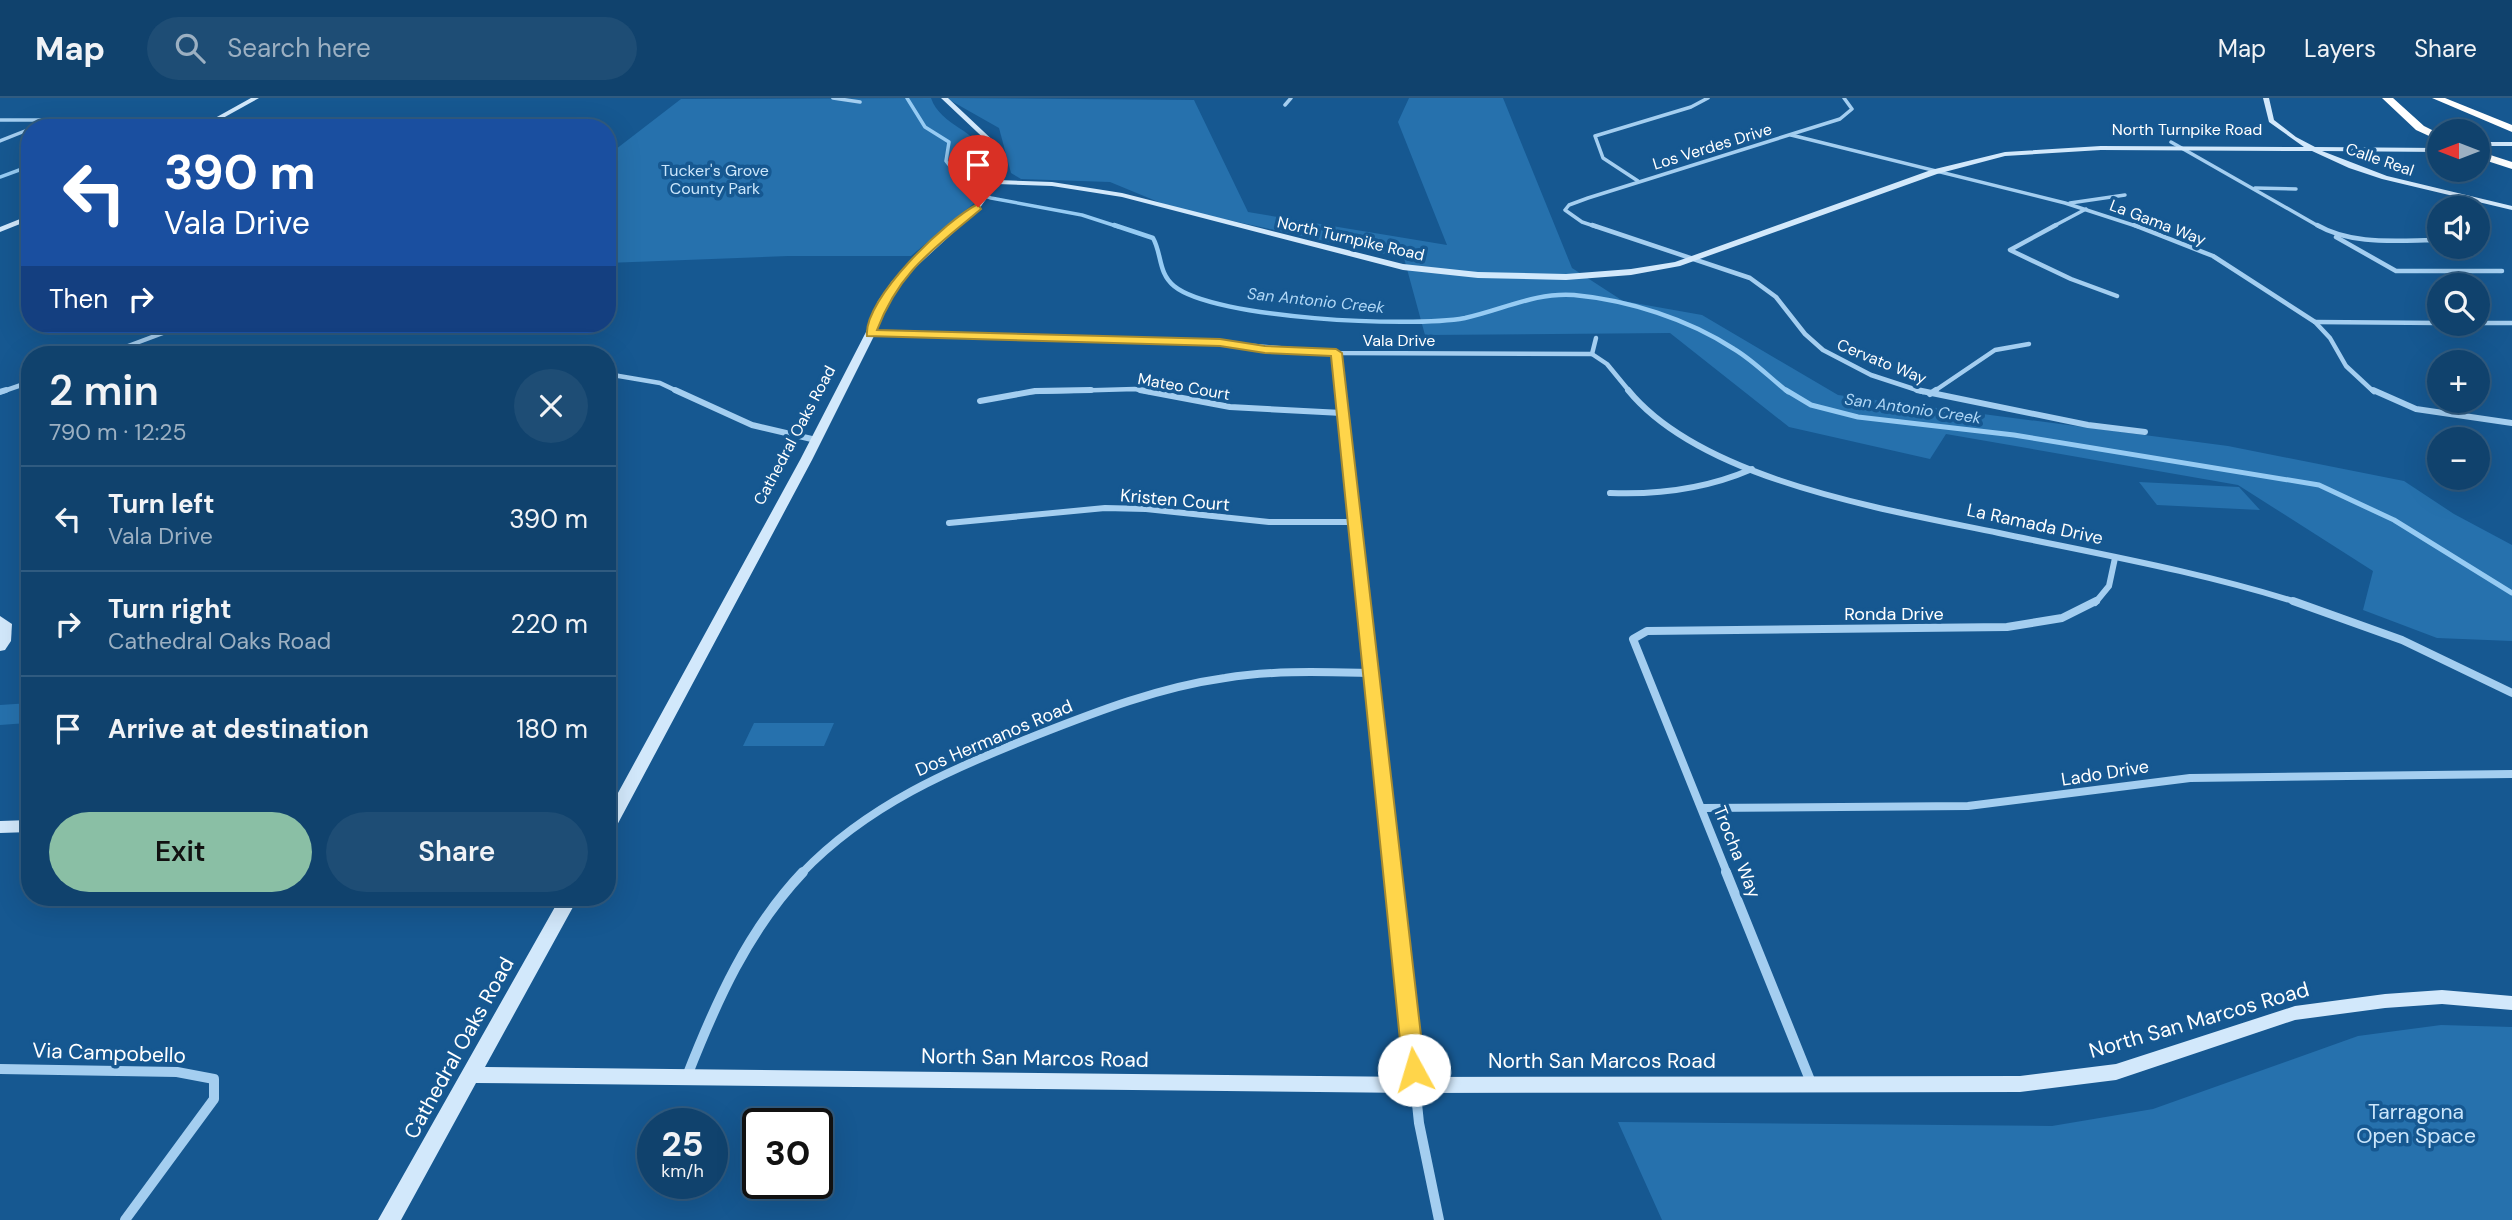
<!DOCTYPE html>
<html lang="en">
<head>
<meta charset="utf-8">
<style>
  :root { --surface:#10426d; --page:#1e4d75; --text:#f1f3f6; --muted:#9cb0c2; --line:#305b80; --accent:#8abfa5 }
  body { margin:0; font-family:"DM Sans",sans-serif; background:var(--page); color:var(--text); height:100vh; display:flex; flex-direction:column; font-size:26px; white-space:nowrap }
  * { box-sizing:border-box; margin:0 }
  p { font-size:23px; color:var(--muted) }
  .icon { flex:none; width:38px; height:38px; fill:none; stroke:currentColor; stroke-width:2; stroke-linecap:round; stroke-linejoin:round }
  .map { position:relative; flex:1; overflow:hidden }
  .details { position:absolute; left:21px; top:248px; width:595px; height:560px; display:flex; flex-direction:column; background:var(--surface); border-radius:28px; box-shadow:0 7px 28px #0002,0 0 0 2px var(--line) }
  .details>* { flex:none }
  .banner { position:absolute; left:21px; top:21px; width:595px; height:214px; border-radius:28px; box-shadow:0 7px 28px #0002,0 0 0 2px var(--line); background:#1a4fa0; color:#fff; overflow:hidden }
  .needle { width:46px; rotate:270deg }
  .buttons { position:absolute; left:2427px; top:21px; display:grid; gap:14px }
  .buttons a { display:grid; place-items:center; width:63px; height:63px; border-radius:50%; background:var(--surface); box-shadow:0 7px 28px #0002,0 0 0 2px var(--line); font-size:35px }
  .speed { position:absolute; left:637px; top:1010px; display:flex; gap:14px; font-size:35px; font-weight:700; text-align:center }
  .speed>* { display:grid; place-content:center; width:91px; height:91px; border-radius:50%; background:var(--surface); box-shadow:0 7px 28px #0002,0 0 0 2px var(--line); line-height:1 }
  .speed small { font-size:18px; font-weight:400 }
  .speed .limit { border:4px solid #111; border-radius:10px; background:#fff; color:#111 }
  .pin { position:absolute; display:grid; place-items:center; width:60px; height:60px; color:#fff; margin:-72px -30px; border-radius:50% 50% 50% 0; rotate:-45deg; box-shadow:0 0 7px #0007 }
  .pin .icon { rotate:45deg }
  .me { position:absolute; width:77px; margin:-38px; rotate:354deg; stroke-linejoin:round; filter:drop-shadow(0 0 5px #0008) }
  .turn { display:flex; align-items:center; gap:24px; height:147px; padding:0 28px; font-size:32px }
  .turn .icon { width:91px; height:91px; stroke-width:2.5 }
  .turn b { display:block; font-size:49px; line-height:60px }
  .then { display:flex; align-items:center; height:66px; padding:0 28px; background:#0003; gap:14px; font-size:26px }
  .round { display:grid; place-items:center; flex:none; width:74px; height:74px; border-radius:37px; background:var(--page) }
  .headline { display:flex; align-items:center; justify-content:space-between; height:119px; padding:0 28px }
  h1 { font-size:42px; font-weight:600; line-height:52px }
  .primary-button { display:flex; gap:14px; margin-top:auto; padding:14px 28px }
  .primary-button a { flex:1; height:80px; border-radius:42px; background:var(--accent); color:#111; font-size:28px; font-weight:600; line-height:80px; text-align:center }
  .primary-button a+a { background:var(--page); color:var(--text) }
  ul { padding:0; list-style:none }
  li { display:flex; align-items:center; gap:21px; height:105px; padding:0 28px; border-top:2px solid var(--line) }
  li div { flex:1 }
  li b { display:block; font-size:26px }
  li em { font-style:normal }
  header { display:flex; align-items:center; gap:42px; box-sizing:border-box; height:98px; padding:0 35px; background:var(--surface); border-bottom:2px solid var(--line) }
  header strong { font-size:33px }
  nav { display:flex; gap:38px; margin-inline-start:auto; font-size:24px }
  .search { width:490px; height:63px; background:var(--page); display:flex; align-items:center; gap:18px; box-sizing:border-box; padding:0 24px; border-radius:38px; color:var(--muted); font-size:26px }
  .map>svg:first-child { display:block }
  .green { fill:#2671ad }
  .lines { fill:none; stroke-linecap:round; stroke-linejoin:round }
  .stream-far2 { stroke:#96cbf3; stroke-width:3.5 }
  .stream-far1 { stroke:#96cbf3; stroke-width:4.5 }
  .stream { stroke:#96cbf3; stroke-width:5 }
  .street-far4 { stroke:#a4cef0; stroke-width:3.5 }
  .street-far3 { stroke:#a4cef0; stroke-width:4.5 }
  .street-far2 { stroke:#a4cef0; stroke-width:6 }
  .street-far1 { stroke:#a4cef0; stroke-width:8 }
  .street { stroke:#a4cef0; stroke-width:10 }
  .secondary { fill:#d2e8fb; fill-rule:evenodd }
  .highway { fill:#fff; fill-rule:evenodd }
  .route { fill:#ffd54a; stroke:#a68a30; stroke-width:2 }
  .labels { text-anchor:middle; stroke-width:7; stroke-linejoin:round; paint-order:stroke }
  .far-street-label { font-size:16px; fill:#fff; stroke:#165891 }
  .far-park-label { font-size:16px; fill:#cbe6fb; stroke:#165891 }
  .far-water-label { font-size:16px; font-style:italic; fill:#b0d8f7; stroke:#165891 }
  .street-label { font-size:18px; fill:#fff; stroke:#165891 }
  .near-street-label { font-size:21px; fill:#fff; stroke:#165891 }
  .near-park-label { font-size:21px; fill:#cbe6fb; stroke:#165891 }
</style>
</head>
<body>
<header>
<strong>Map</strong>
<div class="search"><svg class="icon" aria-label="search" viewBox="0 0 24 24"><circle cx="10" cy="10" r="6"/><path d="M15 15l6 6"/></svg>Search here</div>
<nav><a>Map</a><a>Layers</a><a>Share</a></nav>
</header>
<div class="map">
<svg width="2512" height="1122" viewBox="0 0 2512 1122">
  <rect width="100%" height="100%" fill="#165891"/>
  <g class="green">
    <path d="M931 0C941 29 978 31 988 61L981 66 984 67 982 97 979 101 911 158H788L607 165V58L681 1Z"/>
    <polygon points="946,0 1194,2 1248,114 1447,147 1398,24 1409,0 1503,0 1572,170 1623,203 1702,217 1838,297 2228,348 2404,383 2454,416 2512,447 2512,543 2437,540 2363,512 2373,473 2238,387 1946,336 1930,361 1789,329 1670,235 1425,237 1404,160 1173,110 1110,84 1021,81 1011,75 999,30"/>
    <polygon points="2139,384 2239,389 2260,412 2157,407"/>
    <polygon points="30,605 27,625 0,627 0,607"/>
    <polygon points="754,625 834,625 824,648 743,648"/>
    <polygon points="2441,927 2512,929 2512,1122 1662,1122 1618,1024 2052,1028 2153,1011 2358,938"/>
  </g>
  <g class="lines">
    <g class="stream-far2">
      <polyline points="907,0 925,29 949,44 946,63 969,92 991,100 1082,117 1119,129"/>
      <polyline points="0,79 30,68"/>
    </g>
    <path class="stream-far1" d="M1114 127 1153 140C1162 156 1158 175 1174 188 1214 221 1412 230 1465 220 1502 212 1536 194 1574 197 1628 202 1688 221 1734 251 1754 263 1770 280 1788 294"/>
    <polyline class="stream" points="1786,292 1811,307 1858,319 2014,337 2319,387 2394,422 2512,495"/>
    <g class="street-far4">
      <polyline points="833,0 860,4"/>
      <polyline points="1285,7 1291,0"/>
      <polyline points="0,22 50,22 32,30"/>
      <polyline points="50,22 244,22 270,24 278,30"/>
      <polyline points="472,30 509,30"/>
      <polyline points="1791,37 2065,105 2139,129"/>
      <polyline points="0,43 30,31"/>
      <polyline points="2171,44 2320,129"/>
      <polyline points="1638,83 1603,60 1595,38 1691,9 1708,0"/>
      <polyline points="2255,90 2296,91"/>
      <polyline points="2070,105 2125,97"/>
      <polyline points="1597,129 1582,124 1565,112 1569,107 1588,100 1840,21 1852,11 1844,0"/>
      <polyline points="2052,129 2086,111"/>
    </g>
    <g class="street-far3">
      <polyline points="1592,127 1750,180 1776,199 1805,236 1823,252 1871,277 1923,294"/>
      <polyline points="2056,127 2010,152 2071,181 2117,198"/>
      <polyline points="2134,127 2213,158 2315,224 2330,240 2346,268 2374,294"/>
      <path d="M2317 127C2353 148 2399 142 2440 142"/>
      <polyline points="2336,139 2396,173 2502,173"/>
      <polyline points="2315,224 2440,225"/>
      <polyline points="2478,225 2512,225"/>
      <polyline points="871,235 1220,245 1336,255 1592,256 1607,266 1630,294"/>
      <polyline points="1336,255 1340,294"/>
      <polyline points="1592,256 1596,240"/>
      <polyline points="104,257 187,226"/>
      <polyline points="607,276 660,285 679,294"/>
      <polyline points="1,294 30,284"/>
      <polyline points="1031,294 1135,291 1149,294"/>
      <polyline points="1933,294 1995,252 2029,246"/>
    </g>
    <g class="street-far2">
      <polyline points="675,292 752,327 816,342"/>
      <polyline points="1140,292 1230,309 1342,315"/>
      <polyline points="1340,292 1365,505"/>
      <path d="M1628 292C1702 383 1889 412 1999 435 2099 456 2201 474 2299 505"/>
      <polyline points="1917,292 2088,327 2145,334"/>
      <polyline points="2373,292 2416,311 2512,325"/>
      <polyline points="0,294 6,292"/>
      <polyline points="1930,296 1936,292"/>
      <polyline points="980,303 1035,293 1091,292"/>
      <path d="M1610 395C1660 397 1706 391 1752 371"/>
      <polyline points="949,425 1105,410 1146,411 1269,424 1356,424"/>
      <polyline points="2095,505 2109,488 2115,460"/>
    </g>
    <g class="street-far1">
      <polyline points="1365,503 1393,775"/>
      <polyline points="2293,503 2402,542 2512,595"/>
      <polyline points="1703,710 1968,708 2190,680 2512,676"/>
      <path d="M802 775C867 707 951 671 1037 637 1098 613 1160 589 1225 580 1274 572 1323 574 1373 575"/>
      <polyline points="1727,775 1633,541 1647,533 2007,529 2062,520 2096,503"/>
    </g>
    <g class="street">
      <polyline points="1393,774 1419,1025 1439,1122"/>
      <polyline points="1726,774 1812,987"/>
      <polyline points="0,971 177,974 214,981 214,1001 125,1122"/>
      <path d="M687 978C716 904 748 832 803 774"/>
    </g>
    <g class="secondary">
      <polygon points="251,0 259,0 205,30 197,30"/>
      <polygon points="941,0 948,0 1000,49 1003,69 998,82 1052,84 1122,95 1403,166 1478,174 1566,176 1631,171 1675,164 1931,72 2005,54 2101,48 2304,49 2269,24 2263,0 2269,0 2274,22 2296,39 2315,49 2440,50 2440,54 2322,53 2387,78 2512,108 2512,112 2382,81 2349,70 2312,53 2101,52 2005,58 1937,76 1680,168 1631,177 1566,182 1478,180 1403,172 1122,99 1052,88 997,86 979,111 917,168 899,187 888,203 876,234 812,362 615,731 613,735 607,737 607,715 800,362 866,234 878,203 892,183 974,108 988,89 996,69 994,50"/>
      <rect x="2478" y="44" width="34" height="4"/>
      <polygon points="30,117 30,122 0,134 0,129"/>
      <polygon points="0,518 12,526 11,543 5,552 0,553"/>
      <polygon points="30,722 30,734 0,735 0,723"/>
      <polygon points="560,800 578,800 485,969 1415,979 2020,978 2116,966 2295,908 2385,896 2442,892 2512,898 2512,912 2442,906 2385,910 2295,922 2116,982 2020,994 1415,995 476,985 401,1122 378,1122"/>
    </g>
    <g class="highway">
      <polygon points="2382,0 2393,0 2424,28 2440,36 2440,43 2416,32"/>
      <polygon points="2432,0 2445,0 2512,27 2512,34"/>
      <polygon points="2478,53 2512,64 2512,71 2478,60"/>
    </g>
  </g>
  <path class="route" d="M978 106 981 111C934 151 900 172 877 232L1220 241 1265 248 1336 251 1342 255 1425 972 1422 978 1414 981 1406 978 1403 972 1331 258 1265 255 1220 248 867 238C863 201 947 121 978 106Z"/>
  <g class="labels">
    <g class="far-street-label">
      <text x="2187" y="37">North Turnpike Road</text>
      <text transform="translate(1712 48) rotate(-17)" y="6">Los Verdes Drive</text>
      <text transform="translate(2380 61) rotate(19)" y="6">Calle Real</text>
      <text transform="translate(2158 124) rotate(21)" y="6">La Gama Way</text>
      <text transform="translate(1351 140) rotate(13)" y="6">North Turnpike Road</text>
      <text x="1399" y="248">Vala Drive</text>
      <text transform="translate(1882 263) rotate(22)" y="6">Cervato Way</text>
      <text transform="translate(1184 288) rotate(10)" y="6">Mateo Court</text>
      <text transform="translate(794 337) rotate(-62)" y="6">Cathedral Oaks Road</text>
    </g>
    <g class="far-park-label">
      <text x="715" y="78">Tucker's Grove<tspan x="715" dy="18">County Park</tspan></text>
    </g>
    <g class="far-water-label">
      <text transform="translate(1316 202) rotate(6)" y="6">San Antonio Creek</text>
      <text transform="translate(1913 310) rotate(8)" y="6">San Antonio Creek</text>
    </g>
    <g class="street-label">
      <text transform="translate(1175 402) rotate(5)" y="6">Kristen Court</text>
      <text transform="translate(2035 426) rotate(12)" y="6">La Ramada Drive</text>
      <text x="1894" y="522">Ronda Drive</text>
      <text transform="translate(994 640) rotate(-23)" y="6">Dos Hermanos Road</text>
      <text transform="translate(2105 675) rotate(-9)" y="6">Lado Drive</text>
      <text transform="translate(1737 754) rotate(68)" y="6">Trocha Way</text>
    </g>
    <g class="near-street-label">
      <text transform="translate(2199 922) rotate(-16)" y="7">North San Marcos Road</text>
      <text transform="translate(459 950) rotate(-61)" y="7">Cathedral Oaks Road</text>
      <text transform="translate(109 955) rotate(2)" y="7">Via Campobello</text>
      <text transform="translate(1035 960) rotate(1)" y="7">North San Marcos Road</text>
      <text x="1602" y="970">North San Marcos Road</text>
    </g>
    <g class="near-park-label">
      <text x="2416" y="1021">Tarragona<tspan x="2416" dy="24">Open Space</tspan></text>
    </g>
  </g>
</svg>
<div class="buttons">
<a><svg class="needle" viewBox="-14 -14 28 28"><path d="M0-13l5 13h-10z" fill="#e53935"/><path d="M0 13l5-13h-10z" fill="#9cb0c2"/></svg></a>
<a><svg class="icon" aria-label="sound" viewBox="0 0 24 24"><path d="M4 9h4l5-4v14l-5-4H4zM17 9q2 3 0 6"/></svg></a>
<a><svg class="icon" aria-label="search" viewBox="0 0 24 24"><circle cx="10" cy="10" r="6"/><path d="M15 15l6 6"/></svg></a>
<a>+</a>
<a>−</a>
</div>
<div class="speed"><div>25<small>km/h</small></div><div class="limit">30</div></div>
<div class="pin" style="left:978px;top:109px;background:#d93025"><svg class="icon" aria-label="arrive" viewBox="0 0 24 24"><path d="M6 21V4h12l-3 4 3 4H6"/></svg></div>
<svg class="me" style="left:1414px;top:972px" viewBox="-20 -20 40 40"><circle r="19" fill="#fff"/><path d="M0-13L10 11 0 6-10 11z" fill="#ffd54a"/></svg>
<div class="banner">
<div class="turn"><svg class="icon" aria-label="left" viewBox="0 0 24 24"><path d="M17 20v-9H6M10 6l-5 5 5 5"/></svg><div><b>390 m</b>Vala Drive</div></div>
<div class="then">Then<svg class="icon" aria-label="right" viewBox="0 0 24 24"><path d="M7 20v-9h11M14 6l5 5-5 5"/></svg></div>
</div>
<section class="details">
<div class="headline"><div><h1>2 min</h1><p>790 m · 12:25</p></div><a class="round"><svg class="icon" aria-label="close" viewBox="0 0 24 24"><path d="M6 6l12 12M18 6L6 18"/></svg></a></div>
<ul>
<li><svg class="icon" aria-label="left" viewBox="0 0 24 24"><path d="M17 20v-9H6M10 6l-5 5 5 5"/></svg><div><b>Turn left</b><p>Vala Drive</p></div><em>390 m</em></li>
<li><svg class="icon" aria-label="right" viewBox="0 0 24 24"><path d="M7 20v-9h11M14 6l5 5-5 5"/></svg><div><b>Turn right</b><p>Cathedral Oaks Road</p></div><em>220 m</em></li>
<li><svg class="icon" aria-label="arrive" viewBox="0 0 24 24"><path d="M6 21V4h12l-3 4 3 4H6"/></svg><div><b>Arrive at destination</b></div><em>180 m</em></li>
</ul>
<div class="primary-button"><a>Exit</a><a>Share</a></div>
</section>
</div>
</body>
</html>
